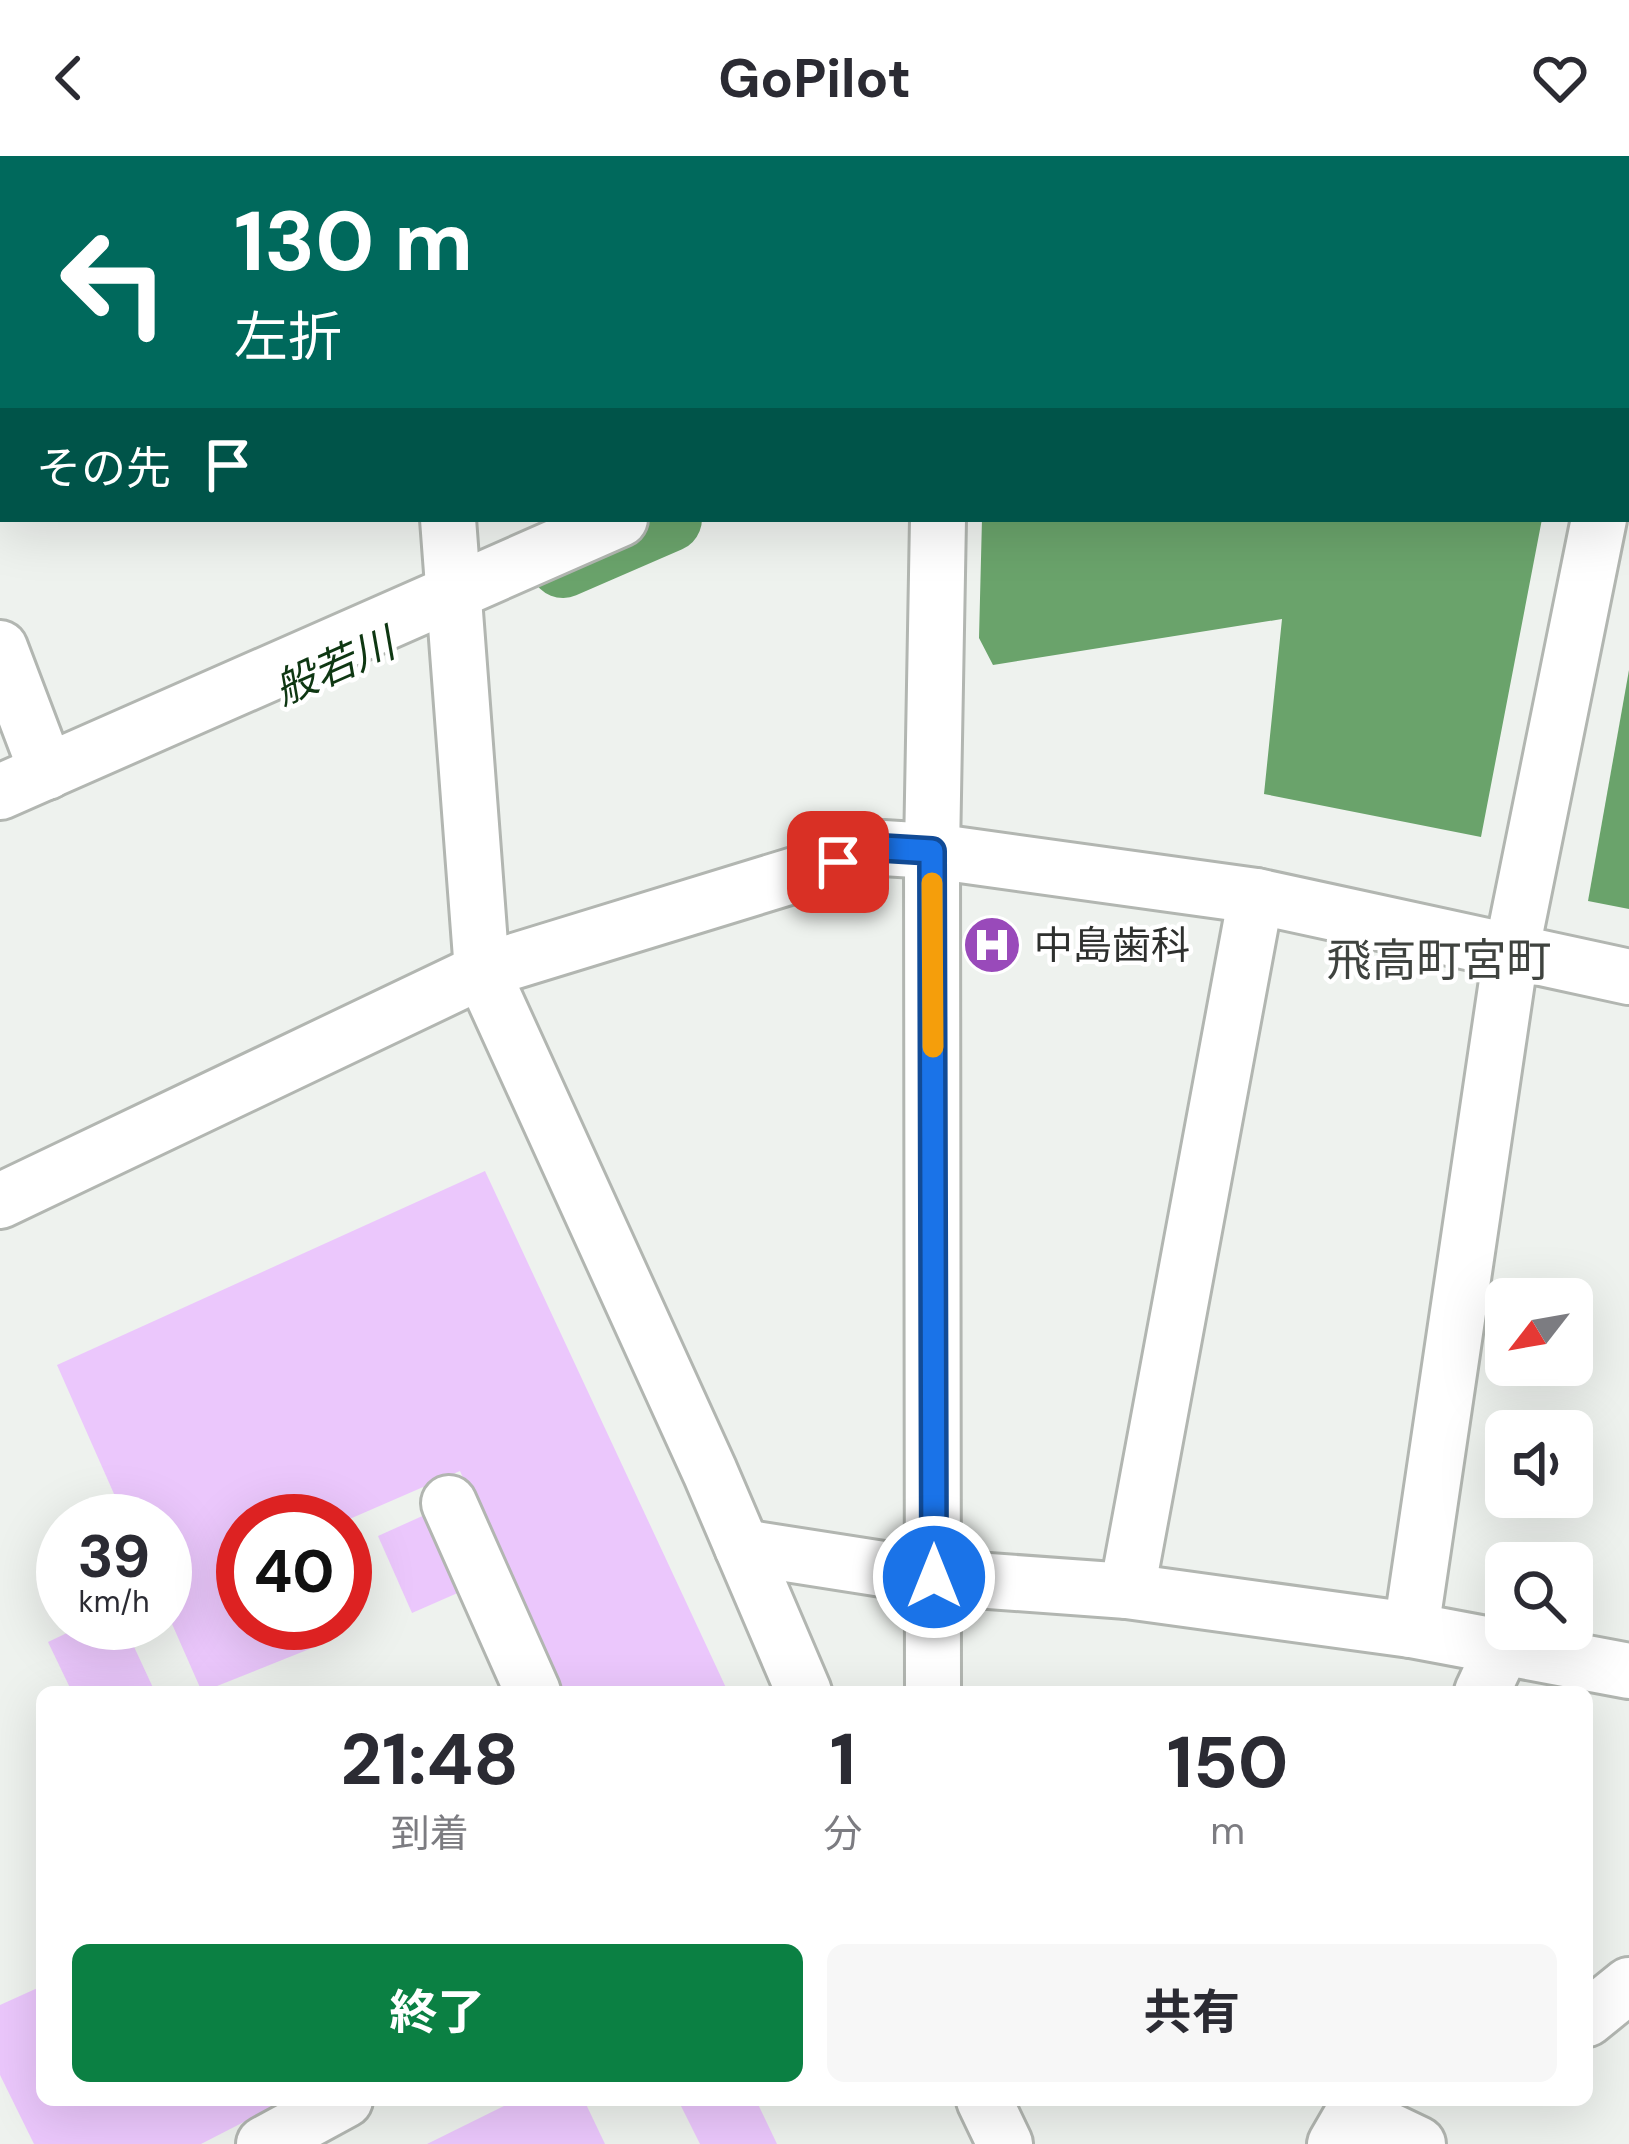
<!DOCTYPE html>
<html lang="ja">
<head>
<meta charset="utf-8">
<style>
  :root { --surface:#fff; --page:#f7f7f7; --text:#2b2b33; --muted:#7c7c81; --accent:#0b8043 }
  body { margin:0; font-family:"DM Sans","Noto Sans JP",sans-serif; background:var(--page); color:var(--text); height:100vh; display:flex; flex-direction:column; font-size:45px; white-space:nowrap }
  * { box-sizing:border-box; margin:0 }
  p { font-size:39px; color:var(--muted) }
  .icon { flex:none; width:66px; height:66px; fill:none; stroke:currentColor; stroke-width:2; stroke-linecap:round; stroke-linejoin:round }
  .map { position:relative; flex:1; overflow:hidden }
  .drawer { position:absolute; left:36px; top:1530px; width:1557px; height:420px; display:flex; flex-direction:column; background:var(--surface); border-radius:18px; box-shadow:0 12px 48px #0002 }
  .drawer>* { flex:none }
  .top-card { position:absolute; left:0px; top:0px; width:1629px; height:366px; box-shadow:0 12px 48px #0002; background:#00695c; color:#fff; overflow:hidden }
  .needle { width:78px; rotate:239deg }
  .tools { position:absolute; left:1485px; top:1122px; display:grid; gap:24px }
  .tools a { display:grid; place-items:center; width:108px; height:108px; border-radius:18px; background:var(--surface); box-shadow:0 12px 48px #0002; font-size:60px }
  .speed { position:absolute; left:36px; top:1338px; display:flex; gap:24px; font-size:60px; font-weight:700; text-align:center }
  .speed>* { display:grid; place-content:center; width:156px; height:156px; border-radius:50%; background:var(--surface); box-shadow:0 12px 48px #0002; line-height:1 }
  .speed small { font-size:30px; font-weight:400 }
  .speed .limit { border:18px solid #d22; background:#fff; color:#111 }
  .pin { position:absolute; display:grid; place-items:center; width:102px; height:102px; color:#fff; margin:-51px; border-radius:24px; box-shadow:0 6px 18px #0006 }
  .me { position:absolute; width:132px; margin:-66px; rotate:0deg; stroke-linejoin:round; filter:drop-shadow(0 0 9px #0008) }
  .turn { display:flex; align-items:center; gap:42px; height:252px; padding:0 36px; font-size:54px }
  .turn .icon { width:156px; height:156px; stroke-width:2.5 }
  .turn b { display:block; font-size:84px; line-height:102px }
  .then { display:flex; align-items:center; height:114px; padding:0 36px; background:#0003; gap:24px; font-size:45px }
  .eta { display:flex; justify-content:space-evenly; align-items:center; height:204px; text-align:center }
  .eta b { font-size:72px; font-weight:700; line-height:84px }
  .primary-button { display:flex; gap:24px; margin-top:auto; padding:24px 36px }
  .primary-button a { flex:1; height:138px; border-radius:18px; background:var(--accent); color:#fff; font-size:48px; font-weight:700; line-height:138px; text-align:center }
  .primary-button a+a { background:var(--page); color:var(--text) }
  header { display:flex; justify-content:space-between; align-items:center; height:156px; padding:0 36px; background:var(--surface); font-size:54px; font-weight:700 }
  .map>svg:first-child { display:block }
  .water { fill:#6aa36b }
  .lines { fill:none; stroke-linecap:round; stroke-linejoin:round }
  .river { stroke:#6aa36b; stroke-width:66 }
  .building { fill:#ebc7fc }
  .minor-casing { stroke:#b2b6b1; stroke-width:60 }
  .minor { stroke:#fff; stroke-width:54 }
  .route-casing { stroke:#114b97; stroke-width:30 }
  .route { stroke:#1a73e8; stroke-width:21 }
  .slow { stroke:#f59e0b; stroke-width:21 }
  .labels { text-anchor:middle; stroke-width:9; stroke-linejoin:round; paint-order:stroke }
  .poi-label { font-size:39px; fill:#2e302e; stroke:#fff; text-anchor:start }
  .water-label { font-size:42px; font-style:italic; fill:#0e3712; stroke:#fff }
  .quarter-label { font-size:45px; fill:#3f433f; stroke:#fff }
</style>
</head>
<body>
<header><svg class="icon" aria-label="back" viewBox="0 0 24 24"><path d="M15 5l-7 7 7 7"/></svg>GoPilot<svg class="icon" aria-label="heart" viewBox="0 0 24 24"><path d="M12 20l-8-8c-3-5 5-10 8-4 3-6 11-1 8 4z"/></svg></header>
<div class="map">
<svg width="1629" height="1988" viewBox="0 0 1629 1988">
  <rect width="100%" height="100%" fill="#eef2ee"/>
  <g class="water">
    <polygon points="982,363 1542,363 1481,681 1264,638 1282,463 993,509 979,482"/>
    <polygon points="1629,514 1629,753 1588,745"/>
  </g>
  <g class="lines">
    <g class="river">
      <polyline points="1626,121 1629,121"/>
      <polyline points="563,409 669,363"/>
    </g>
  </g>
  <g class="building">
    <polygon points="485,1015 728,1536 557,1536 460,1315 345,1365 243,1365 243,1467 313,1467 322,1488 202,1536 165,1452 165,1365 126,1365 57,1209"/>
    <polygon points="429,1357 469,1432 412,1457 378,1380"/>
    <polygon points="88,1467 123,1467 155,1536 72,1536 48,1486"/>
    <polygon points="42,1830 42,1944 287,1944 201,1988 34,1988 0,1919 0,1849"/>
    <polygon points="516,1944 584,1944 605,1988 427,1988"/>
    <polygon points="678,1944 756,1944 777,1988 700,1988"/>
  </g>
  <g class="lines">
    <g class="minor-casing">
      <g id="minor">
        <polyline points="413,0 414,3"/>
        <polyline points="935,0 935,3"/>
        <polyline points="1277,3 1300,0"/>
        <polyline points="1626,88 1629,87"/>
        <polyline points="1626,229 1629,215"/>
        <polyline points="0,277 3,276"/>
        <polyline points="448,363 482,815 710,1316 804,1536"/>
        <polyline points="0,492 47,616"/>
        <polyline points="0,636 620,363"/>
        <polyline points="0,1045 482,815 883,692 932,695 1256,740 1629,821"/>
        <polyline points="449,1347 533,1536"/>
        <polyline points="742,1391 934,1421 1127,1435 1411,1474 1629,1515"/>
        <polyline points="1127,1435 1256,740"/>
        <polyline points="1411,1474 1511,798 1599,363"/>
        <polyline points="933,1536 932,695 938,363"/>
        <polyline points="1482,1536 1503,1491"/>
        <polyline points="1587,1863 1629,1829"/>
        <polyline points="984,1944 1005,1988"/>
        <polyline points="264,1988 345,1944"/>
        <polyline points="1335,1988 1353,1957 1418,1988"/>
      </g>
    </g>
    <use href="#minor" class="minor"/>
  </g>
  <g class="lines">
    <g class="route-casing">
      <polyline id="route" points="838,706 883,692 932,695 934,1421"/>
    </g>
    <use href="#route" class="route"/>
    <polyline class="slow" points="932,727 933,891"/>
  </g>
  <defs>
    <g id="hospital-disc" transform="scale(3)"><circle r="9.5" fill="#994aba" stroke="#fff"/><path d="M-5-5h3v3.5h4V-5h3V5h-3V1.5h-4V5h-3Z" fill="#fff"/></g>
  </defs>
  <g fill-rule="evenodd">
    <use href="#hospital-disc" x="992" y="789"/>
  </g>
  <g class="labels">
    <g class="poi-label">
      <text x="1034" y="803">中島歯科</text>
    </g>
    <g class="water-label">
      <text transform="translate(334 510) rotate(-24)" y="15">般若川</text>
    </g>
    <g class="quarter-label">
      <text x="1439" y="820">飛高町宮町</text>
    </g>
  </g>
</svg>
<div class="tools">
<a><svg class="needle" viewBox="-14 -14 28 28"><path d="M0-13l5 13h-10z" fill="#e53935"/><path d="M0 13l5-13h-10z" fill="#7c7c81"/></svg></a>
<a><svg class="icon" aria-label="sound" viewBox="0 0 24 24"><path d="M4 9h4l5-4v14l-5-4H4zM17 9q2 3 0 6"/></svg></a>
<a><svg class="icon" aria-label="search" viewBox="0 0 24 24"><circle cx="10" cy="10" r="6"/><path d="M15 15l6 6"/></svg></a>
</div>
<div class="speed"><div>39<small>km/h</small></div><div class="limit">40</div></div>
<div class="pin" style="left:838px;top:706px;background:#d93025"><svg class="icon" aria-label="arrive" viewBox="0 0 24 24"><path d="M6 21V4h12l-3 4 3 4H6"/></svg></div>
<svg class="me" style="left:934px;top:1421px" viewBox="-20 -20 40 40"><circle r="17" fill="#1a73e8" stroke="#fff" stroke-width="3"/><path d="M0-11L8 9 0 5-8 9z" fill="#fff"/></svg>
<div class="top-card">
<div class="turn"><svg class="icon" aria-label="left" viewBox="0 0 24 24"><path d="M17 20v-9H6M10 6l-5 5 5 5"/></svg><div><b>130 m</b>左折</div></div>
<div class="then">その先<svg class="icon" aria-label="arrive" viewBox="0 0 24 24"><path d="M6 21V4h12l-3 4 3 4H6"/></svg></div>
</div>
<section class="drawer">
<div class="eta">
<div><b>21:48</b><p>到着</p></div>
<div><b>1</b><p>分</p></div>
<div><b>150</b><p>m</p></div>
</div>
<div class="primary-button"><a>終了</a><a>共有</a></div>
</section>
</div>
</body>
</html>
